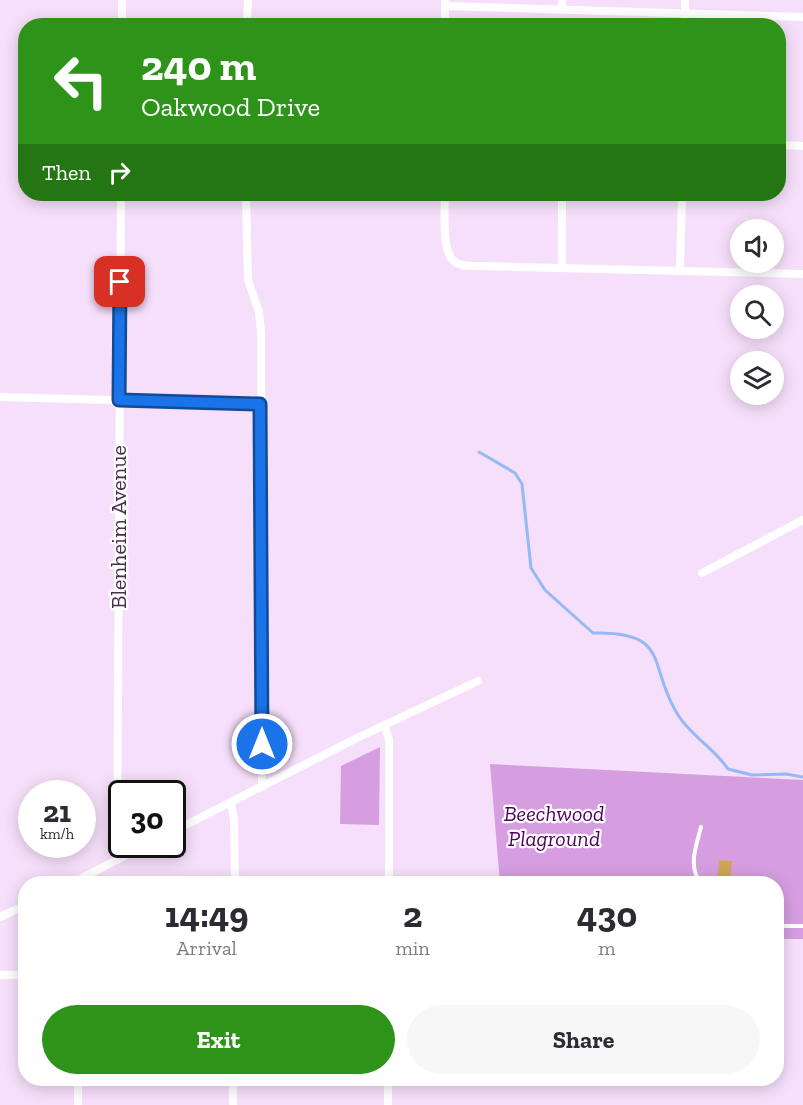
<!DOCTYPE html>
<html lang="en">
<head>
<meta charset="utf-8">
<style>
  :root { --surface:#fff; --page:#f7f7f7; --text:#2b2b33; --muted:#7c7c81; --accent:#2e9419 }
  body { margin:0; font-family:"Zilla Slab",serif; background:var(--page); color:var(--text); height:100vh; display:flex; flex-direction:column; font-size:22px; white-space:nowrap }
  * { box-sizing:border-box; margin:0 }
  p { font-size:20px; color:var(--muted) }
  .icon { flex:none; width:33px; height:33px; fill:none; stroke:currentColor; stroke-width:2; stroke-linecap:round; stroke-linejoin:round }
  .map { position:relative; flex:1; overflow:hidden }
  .sheet { position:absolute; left:18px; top:876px; width:766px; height:210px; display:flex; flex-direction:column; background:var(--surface); border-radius:24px; box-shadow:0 3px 15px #0003 }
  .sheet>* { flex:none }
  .hud { position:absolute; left:18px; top:18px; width:768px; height:183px; border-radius:24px; box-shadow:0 3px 15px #0003; background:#2e9419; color:#fff; overflow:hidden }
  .controls { position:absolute; left:730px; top:219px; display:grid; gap:12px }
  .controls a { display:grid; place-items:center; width:54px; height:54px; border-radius:50%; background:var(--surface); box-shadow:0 3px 15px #0003; font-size:30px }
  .speed { position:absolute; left:18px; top:780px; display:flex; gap:12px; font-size:30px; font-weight:700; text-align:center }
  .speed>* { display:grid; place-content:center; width:78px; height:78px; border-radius:50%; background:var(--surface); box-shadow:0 3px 15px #0003; line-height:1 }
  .speed small { font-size:15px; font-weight:400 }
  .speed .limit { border:3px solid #111; border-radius:9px; background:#fff; color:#111 }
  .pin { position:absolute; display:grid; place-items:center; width:51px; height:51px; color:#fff; margin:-26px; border-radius:12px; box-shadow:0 3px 9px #0006 }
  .me { position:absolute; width:66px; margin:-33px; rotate:0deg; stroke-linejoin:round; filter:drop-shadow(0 0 4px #0008) }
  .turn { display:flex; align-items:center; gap:21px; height:126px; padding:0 24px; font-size:27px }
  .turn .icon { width:78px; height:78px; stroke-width:2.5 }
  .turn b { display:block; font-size:42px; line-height:51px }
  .then { display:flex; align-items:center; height:57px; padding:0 24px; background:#0003; gap:12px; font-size:22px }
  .eta { display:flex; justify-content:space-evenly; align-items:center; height:102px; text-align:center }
  .eta b { font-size:36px; font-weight:700; line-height:42px }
  .cta { display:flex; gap:12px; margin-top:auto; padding:12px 24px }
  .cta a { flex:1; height:69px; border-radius:36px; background:var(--accent); color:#fff; font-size:24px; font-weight:700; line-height:69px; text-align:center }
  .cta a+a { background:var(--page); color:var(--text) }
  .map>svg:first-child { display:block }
  .green { fill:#d69ee1 }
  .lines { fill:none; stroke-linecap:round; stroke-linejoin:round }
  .stream { stroke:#95b9f6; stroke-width:3 }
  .building { fill:#cfa55a }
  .service { stroke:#fff; stroke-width:4 }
  .minor { stroke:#fff; stroke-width:8 }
  .route-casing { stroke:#114b97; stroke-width:15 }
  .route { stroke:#1a73e8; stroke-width:10 }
  .labels { text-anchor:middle; stroke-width:4.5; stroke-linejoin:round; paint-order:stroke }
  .street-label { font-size:22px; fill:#452f49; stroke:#fff }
  .park-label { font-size:22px; font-style:italic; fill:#52005f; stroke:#fff }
</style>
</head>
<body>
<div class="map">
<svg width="803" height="1105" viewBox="0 0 803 1105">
  <rect width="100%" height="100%" fill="#f6dffa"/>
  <g class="green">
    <polygon points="380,747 379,825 340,824 341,766"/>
    <polygon points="490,764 803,780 803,939 777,939 780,1003 777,1003 777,884 500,883"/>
  </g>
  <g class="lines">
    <path class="stream" d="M479 452 515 473 522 484 531 568 545 590 593 633C672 631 647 666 678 715 691 736 714 748 728 769L752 775 786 774 803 777"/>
  </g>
  <polygon class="building" points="719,860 732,861 730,884 717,884"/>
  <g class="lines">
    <g class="service">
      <path d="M701 827C696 847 687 868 702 884"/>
      <polyline points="777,926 803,926"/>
    </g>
    <g class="minor">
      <polyline points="445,6 803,17"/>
      <polyline points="562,9 562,0"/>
      <polyline points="122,26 122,0"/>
      <polyline points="247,26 248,0"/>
      <polyline points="445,26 445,0"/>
      <polyline points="685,26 685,0"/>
      <polyline points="778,145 803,146"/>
      <polyline points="246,194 248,280 259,312 261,332 262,787"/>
      <path d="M445 194C445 209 441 253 455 262 462 267 473 266 482 266L803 274"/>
      <polyline points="562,267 562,194"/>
      <polyline points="680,270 682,194"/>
      <polyline points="0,397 260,404"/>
      <polyline points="702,573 803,520"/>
      <polyline points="384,725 389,739 389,884"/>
      <polyline points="231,803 234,820 235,884"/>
      <polyline points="172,832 357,738 478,681"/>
      <polyline points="117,860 121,194"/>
      <polyline points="70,884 148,844"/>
      <polyline points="0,917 26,905"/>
      <polyline points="0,975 26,975"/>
      <polyline points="78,1105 78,1078"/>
      <polyline points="233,1105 233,1078"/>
      <polyline points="388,1105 388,1078"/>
    </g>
  </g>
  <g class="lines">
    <g class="route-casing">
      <polyline id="route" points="120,282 119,400 260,404 262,744"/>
    </g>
    <use href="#route" class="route"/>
  </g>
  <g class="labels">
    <g class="street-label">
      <text transform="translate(118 527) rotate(-90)" y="8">Blenheim Avenue</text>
    </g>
    <g class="park-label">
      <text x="554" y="821">Beechwood<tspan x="554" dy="25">Plaground</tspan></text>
    </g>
  </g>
</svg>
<div class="controls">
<a><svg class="icon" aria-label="sound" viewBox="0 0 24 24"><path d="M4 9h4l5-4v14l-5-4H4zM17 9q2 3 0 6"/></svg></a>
<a><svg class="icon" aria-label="search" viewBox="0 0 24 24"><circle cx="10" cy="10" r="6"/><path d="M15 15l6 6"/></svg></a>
<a><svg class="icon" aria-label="layers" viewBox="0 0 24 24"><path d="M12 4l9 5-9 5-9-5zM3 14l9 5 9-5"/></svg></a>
</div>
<div class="speed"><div>21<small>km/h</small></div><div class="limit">30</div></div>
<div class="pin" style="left:120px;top:282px;background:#d93025"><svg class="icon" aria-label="arrive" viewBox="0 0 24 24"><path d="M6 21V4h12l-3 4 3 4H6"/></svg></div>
<svg class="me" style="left:262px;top:744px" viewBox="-20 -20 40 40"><circle r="17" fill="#1a73e8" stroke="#fff" stroke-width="3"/><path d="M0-11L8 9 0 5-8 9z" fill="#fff"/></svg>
<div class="hud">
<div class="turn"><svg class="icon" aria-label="left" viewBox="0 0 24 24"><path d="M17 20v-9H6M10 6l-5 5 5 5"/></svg><div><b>240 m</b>Oakwood Drive</div></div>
<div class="then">Then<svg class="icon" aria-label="right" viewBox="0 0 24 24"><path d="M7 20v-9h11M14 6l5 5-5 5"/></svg></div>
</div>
<section class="sheet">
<div class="eta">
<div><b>14:49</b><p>Arrival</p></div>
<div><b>2</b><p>min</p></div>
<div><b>430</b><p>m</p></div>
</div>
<div class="cta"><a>Exit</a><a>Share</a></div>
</section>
</div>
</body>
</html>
